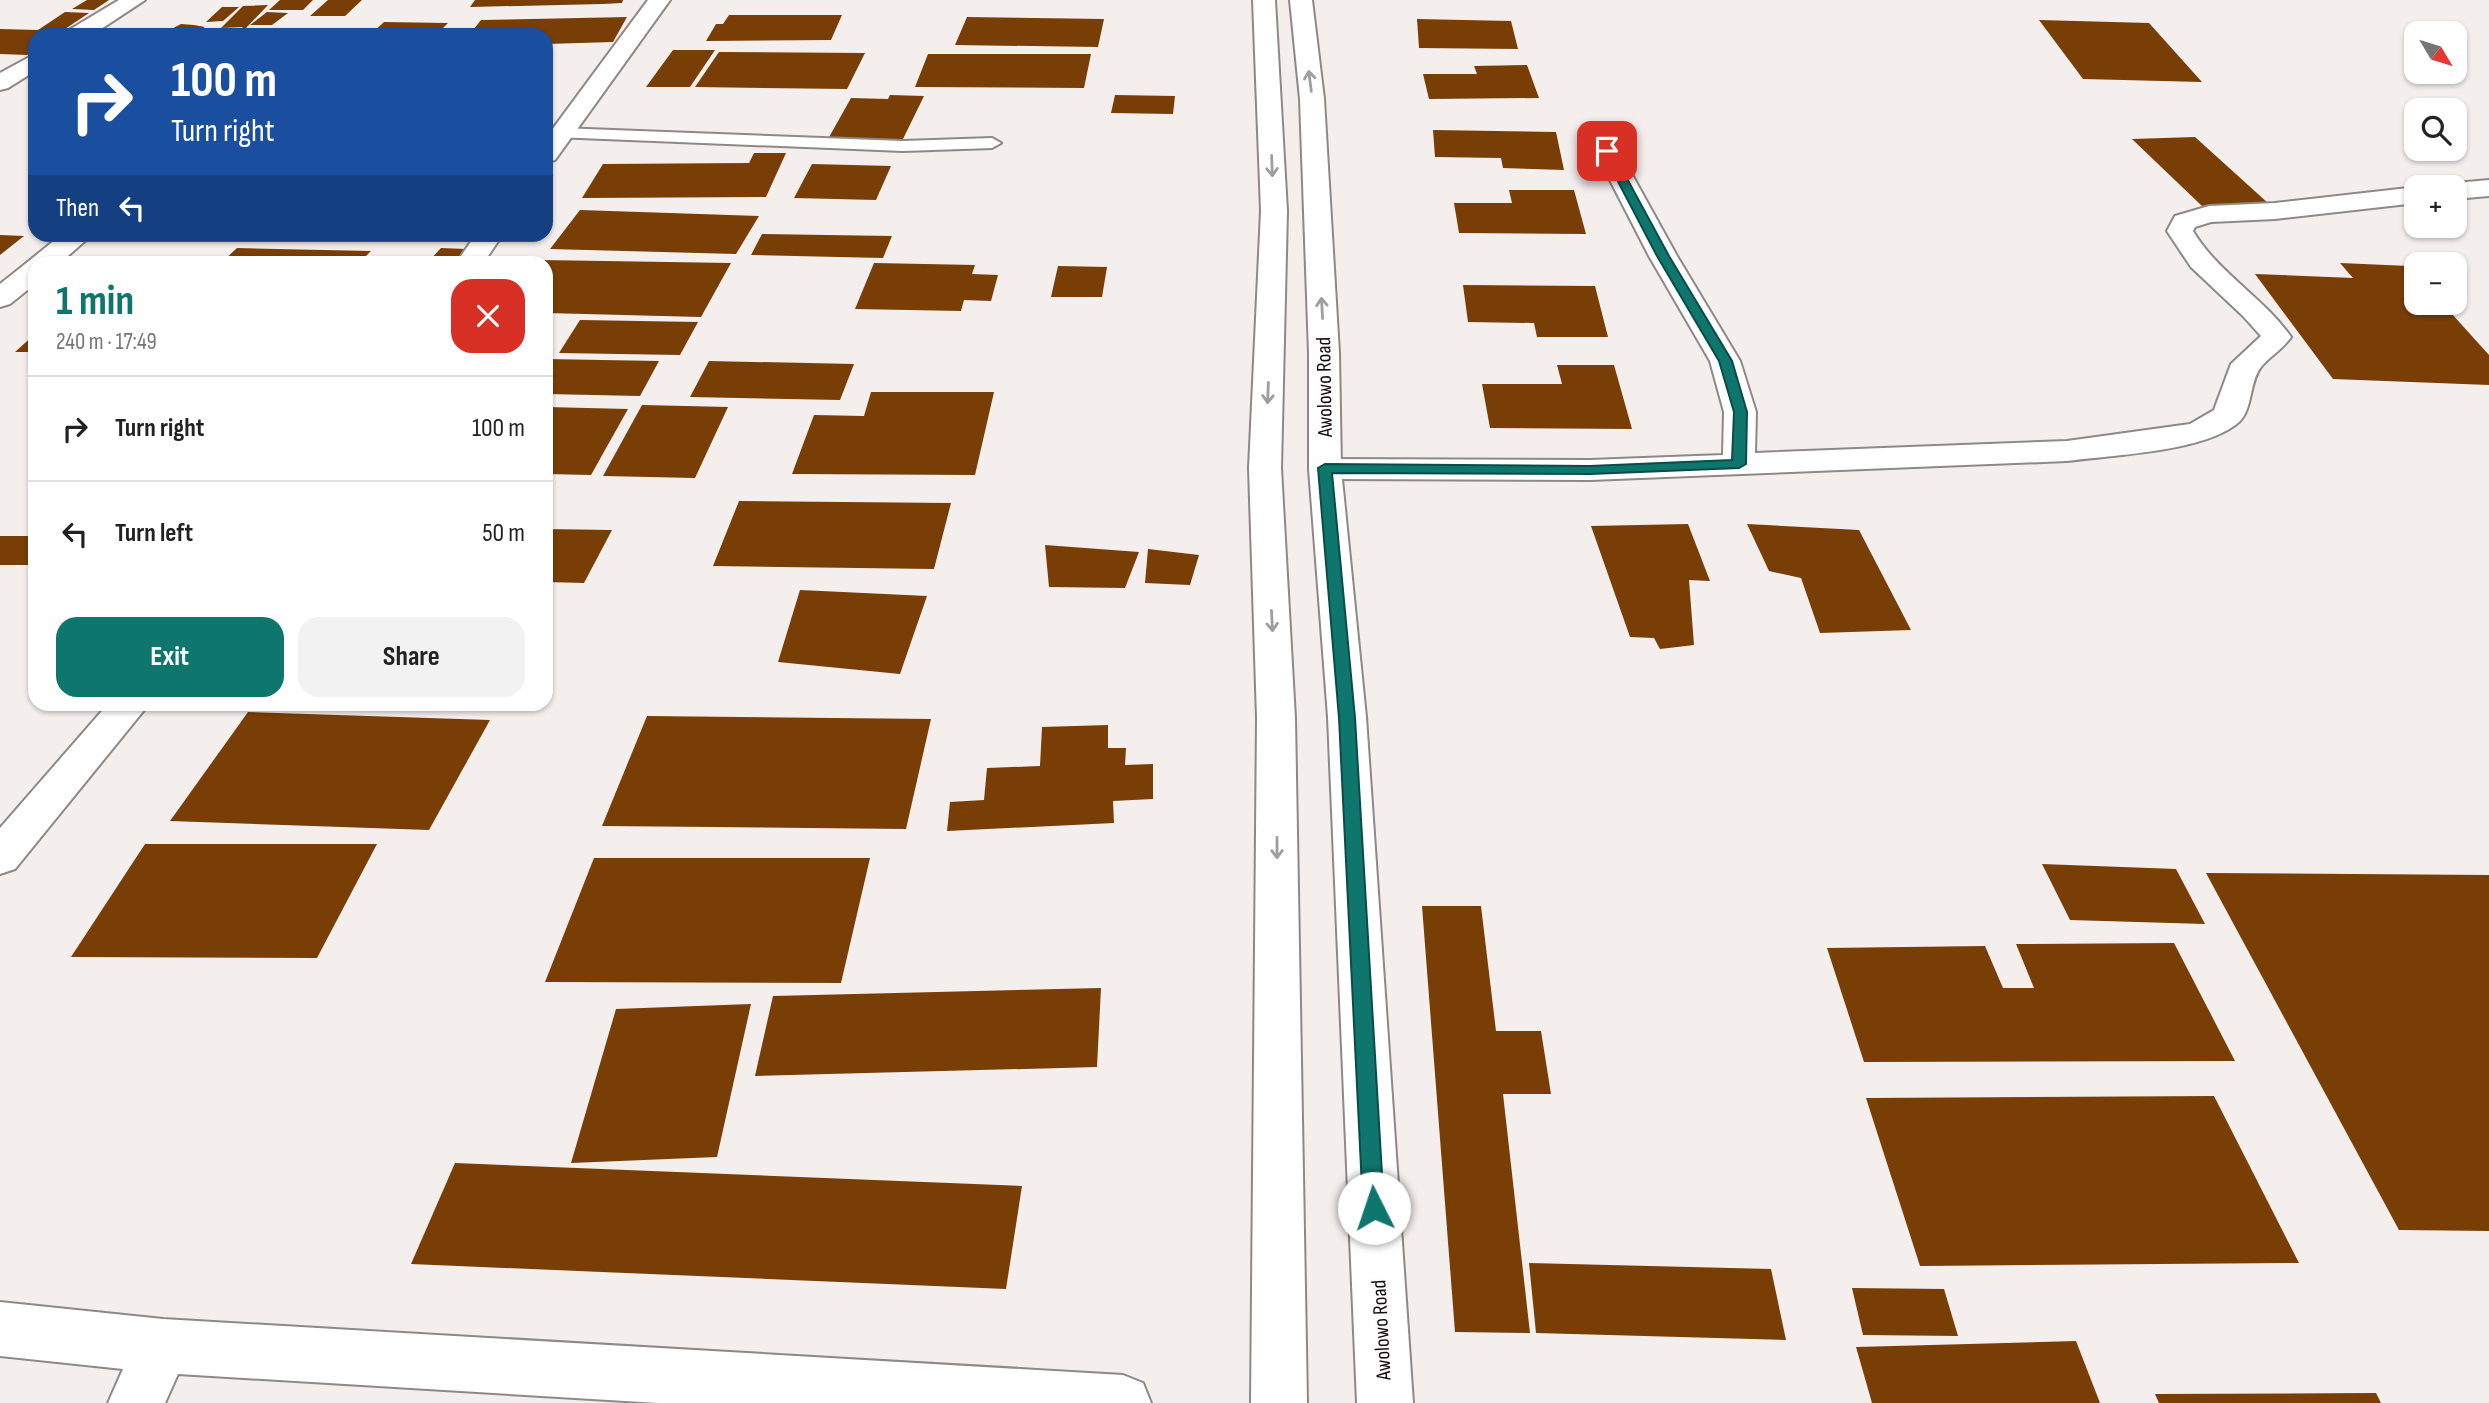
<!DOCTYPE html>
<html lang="en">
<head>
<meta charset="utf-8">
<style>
  :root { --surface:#fff; --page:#f2f2f2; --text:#222; --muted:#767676; --line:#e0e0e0; --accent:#0f766e }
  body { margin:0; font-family:"Sofia Sans Condensed",sans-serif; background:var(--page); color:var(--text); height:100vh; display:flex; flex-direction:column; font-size:26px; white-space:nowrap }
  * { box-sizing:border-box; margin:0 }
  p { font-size:23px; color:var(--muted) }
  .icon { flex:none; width:38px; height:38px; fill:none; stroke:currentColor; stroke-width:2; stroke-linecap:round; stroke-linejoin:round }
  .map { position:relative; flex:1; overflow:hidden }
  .sheet { position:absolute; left:28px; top:256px; width:525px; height:455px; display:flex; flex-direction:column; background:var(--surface); border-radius:21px; box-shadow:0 2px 5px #0004 }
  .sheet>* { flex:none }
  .banner { position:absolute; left:28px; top:28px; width:525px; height:214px; border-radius:21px; box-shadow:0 2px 5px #0004; background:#1a4fa0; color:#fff; overflow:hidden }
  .needle { width:46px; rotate:128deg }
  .tools { position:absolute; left:2404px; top:21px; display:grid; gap:14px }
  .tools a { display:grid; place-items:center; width:63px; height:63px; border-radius:14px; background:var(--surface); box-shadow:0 2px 5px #0004; font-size:35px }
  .pin { position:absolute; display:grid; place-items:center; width:60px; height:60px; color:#fff; margin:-30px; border-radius:14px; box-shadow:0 4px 10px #0006 }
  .me { position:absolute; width:77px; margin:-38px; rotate:356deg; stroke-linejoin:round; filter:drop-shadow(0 0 5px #0008) }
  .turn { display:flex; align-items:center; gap:24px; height:147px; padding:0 28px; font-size:32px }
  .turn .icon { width:91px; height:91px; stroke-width:2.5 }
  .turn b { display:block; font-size:49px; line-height:60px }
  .then { display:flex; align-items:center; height:66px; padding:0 28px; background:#0003; gap:14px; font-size:26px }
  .round { display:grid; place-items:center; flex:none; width:74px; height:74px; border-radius:21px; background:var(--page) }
  .headline { display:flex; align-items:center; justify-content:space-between; height:119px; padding:0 28px }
  h1 { font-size:42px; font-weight:700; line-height:52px; color:var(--accent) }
  .button { display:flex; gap:14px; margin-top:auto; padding:14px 28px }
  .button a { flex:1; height:80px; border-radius:21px; background:var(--accent); color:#fff; font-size:28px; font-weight:700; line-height:80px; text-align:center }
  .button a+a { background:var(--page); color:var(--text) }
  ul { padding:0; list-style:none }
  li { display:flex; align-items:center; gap:21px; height:105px; padding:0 28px; border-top:2px solid var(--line) }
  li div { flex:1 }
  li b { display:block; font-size:26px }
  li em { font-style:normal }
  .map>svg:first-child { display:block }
  .building { fill:#783e06 }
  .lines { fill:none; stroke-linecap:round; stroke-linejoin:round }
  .lane-casing { stroke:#8e8888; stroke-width:4 }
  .street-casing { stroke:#8e8888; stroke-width:4 }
  .secondary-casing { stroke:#8e8888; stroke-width:4 }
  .lane { fill:#fff; fill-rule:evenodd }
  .street { fill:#fff; fill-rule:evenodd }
  .secondary { fill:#fff; fill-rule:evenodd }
  .oneway { stroke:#9f9e9e }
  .route { fill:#0f766e; stroke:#0a4d48; stroke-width:2 }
  .labels { text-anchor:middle; stroke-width:7; stroke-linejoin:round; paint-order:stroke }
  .street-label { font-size:21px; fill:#0f0d0d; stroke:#fefcfc }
</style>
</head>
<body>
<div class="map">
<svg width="2489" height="1403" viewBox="0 0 2489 1403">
  <rect width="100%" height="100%" fill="#f4eeed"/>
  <g class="building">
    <polygon points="87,0 109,0 94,10 72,9"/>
    <polygon points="280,0 313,0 303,10 269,10"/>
    <polygon points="328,0 362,0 345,16 310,16"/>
    <polygon points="475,0 623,0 622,3 603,4 470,7"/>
    <polygon points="268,5 246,28 267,28 259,35 234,35 243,27 221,28 243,6"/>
    <polygon points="222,7 239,7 223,21 206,22"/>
    <polygon points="65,12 89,13 56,35 35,35 35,49 27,55 0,54 0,29 38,30"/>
    <polygon points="267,12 288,13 272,25 250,25"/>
    <polygon points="729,15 842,15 831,40 706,41 716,24 723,24"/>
    <polygon points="627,17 613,42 546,44 546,35 469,35 481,20"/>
    <polygon points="967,17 1104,19 1098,47 955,45"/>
    <polygon points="1417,19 1511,21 1518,49 1419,48"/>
    <polygon points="2039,20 2149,23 2202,82 2083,79"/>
    <polygon points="384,22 448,23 436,35 370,35"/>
    <polygon points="181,24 194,25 205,27 190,35 160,35"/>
    <polygon points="201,31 233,31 228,35 196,35"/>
    <polygon points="673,50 715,50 690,87 646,87"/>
    <polygon points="719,52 865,53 847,89 695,87"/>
    <polygon points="928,54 1091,54 1084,88 915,87"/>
    <polygon points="1527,65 1539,98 1429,99 1423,74 1477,74 1474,66"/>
    <polygon points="890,95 924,96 902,141 828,139 851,98 888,99"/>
    <polygon points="1115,95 1175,96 1173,114 1111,113"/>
    <polygon points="1433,130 1556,132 1564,170 1503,168 1501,158 1435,157"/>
    <polygon points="2195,137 2269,204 2202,206 2132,139"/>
    <polygon points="754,153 786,153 766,197 582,198 603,164 749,163"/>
    <polygon points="812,164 891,166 876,200 794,198"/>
    <polygon points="1509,190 1574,190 1586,234 1459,233 1454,203 1512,203"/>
    <polygon points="580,210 759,216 736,254 550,249"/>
    <polygon points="145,234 215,234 209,239 145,237"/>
    <polygon points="762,234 892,236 883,258 751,255"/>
    <polygon points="0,235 24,236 0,255"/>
    <polygon points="237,248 371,251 360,262 222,262"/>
    <polygon points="441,248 466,249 454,262 428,262"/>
    <polygon points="131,257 172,260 172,262 125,262"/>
    <polygon points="540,260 731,263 701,317 546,313 546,262 538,262"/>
    <polygon points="874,263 975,265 972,274 998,275 991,301 964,300 961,311 855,309"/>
    <polygon points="2340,263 2409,266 2417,275 2417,303 2442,303 2489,355 2489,385 2333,379 2255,274 2353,278"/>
    <polygon points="1058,266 1107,267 1102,297 1051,297"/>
    <polygon points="1463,285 1595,286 1608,337 1537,337 1534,323 1468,322"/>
    <polygon points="580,320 698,322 680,355 559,353"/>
    <polygon points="35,334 35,352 15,352"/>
    <polygon points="546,359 659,361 640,396 546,394"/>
    <polygon points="709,361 854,364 840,400 690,397"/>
    <polygon points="1557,365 1614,365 1632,429 1490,428 1482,384 1562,384"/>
    <polygon points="871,392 994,392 975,475 792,474 814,415 864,416"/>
    <polygon points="642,405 728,407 695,478 603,476"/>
    <polygon points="546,407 628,409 591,475 546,474"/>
    <polygon points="739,501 951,503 934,569 713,566"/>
    <polygon points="1688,524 1710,581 1689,580 1694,645 1660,649 1654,638 1630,637 1591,526"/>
    <polygon points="1747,524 1859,530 1911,630 1820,633 1801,578 1769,571"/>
    <polygon points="546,529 612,530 584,583 546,582"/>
    <rect x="0" y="536" width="35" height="29"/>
    <polygon points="1045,545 1139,552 1125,588 1049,587"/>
    <polygon points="1148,549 1199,555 1190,585 1145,583"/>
    <polygon points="800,590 927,596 900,674 778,662"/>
    <polygon points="248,712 490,720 429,830 170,821"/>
    <polygon points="647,716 931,719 906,829 602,826"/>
    <polygon points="1108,725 1108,748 1126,748 1125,765 1153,764 1153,799 1113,801 1114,823 947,831 950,802 984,800 987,768 1040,766 1042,727"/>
    <polygon points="145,844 377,844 317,958 71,957"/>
    <polygon points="594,858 870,858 841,983 545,982"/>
    <polygon points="2042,864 2176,869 2205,924 2070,920"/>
    <polygon points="2206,873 2489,875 2489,1231 2399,1230"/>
    <polygon points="1422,906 1481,906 1496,1031 1541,1031 1551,1094 1503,1094 1530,1333 1455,1332"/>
    <polygon points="2174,943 2235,1061 1864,1062 1827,948 1985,946 2003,988 2034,988 2016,944"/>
    <polygon points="1101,988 1097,1067 755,1076 773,996"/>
    <polygon points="751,1004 717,1157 571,1163 616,1009"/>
    <polygon points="2214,1096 2299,1263 1920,1266 1866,1098"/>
    <polygon points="455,1163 1022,1186 1006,1289 411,1264"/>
    <polygon points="1529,1263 1771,1269 1786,1340 1536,1333"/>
    <polygon points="1852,1288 1944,1289 1958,1336 1863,1335"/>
    <polygon points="2076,1341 2100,1403 1872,1403 1856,1347"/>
    <polygon points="2376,1393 2381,1403 2159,1403 2155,1394"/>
  </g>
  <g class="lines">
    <g class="lane-casing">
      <polygon id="lane" points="561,128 903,141 992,138 1001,143 992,148 903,151 555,137 552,133 555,129"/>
    </g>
    <g class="street-casing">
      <g id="street">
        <polygon points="119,0 145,0 92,35 66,35 69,30"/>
        <polygon points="648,0 670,0 555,160 546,162 546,138"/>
        <polygon points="35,54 35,71 8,88 0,90 0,73"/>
        <path d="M1607 144 1616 146 1619 151 1677 256 1740 361 1756 412 1755 453 2067 441 2190 424 2214 410 2231 364 2261 336 2243 316 2191 267 2167 231 2175 216 2209 206 2275 203 2417 187V203L2275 219 2211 222 2195 227 2193 231C2218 273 2263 297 2291 337 2282 350 2270 356 2261 367 2249 382 2253 409 2239 422 2205 452 2112 455 2067 461L1590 480 1325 479 1313 476 1309 469 1313 462 1325 459 1590 460 1723 455 1724 412 1710 361 1649 256 1595 151 1598 146Z"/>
        <polygon points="2489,180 2489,196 2455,199 2455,187 2445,187 2455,183"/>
        <path d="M62 234H93L61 262H35V284L10 304 0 307V284C22 267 40 252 62 234Z"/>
        <polygon points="476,234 503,234 484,262 457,262"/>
        <polygon points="108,704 149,704 15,869 0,874 0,828"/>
        <polygon points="0,1302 163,1319 1123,1375 1143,1383 1151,1403 658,1403 178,1374 165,1403 108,1403 123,1369 0,1356"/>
      </g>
    </g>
    <g class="secondary-casing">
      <g id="secondary">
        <polygon points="1253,0 1275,0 1287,211 1281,468 1295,718 1307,1403 1251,1403 1257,718 1249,468 1261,211"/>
        <polygon points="1290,0 1312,0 1324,99 1339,353 1341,469 1366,717 1413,1403 1357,1403 1328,717 1309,469 1309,353 1300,99"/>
      </g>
    </g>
    <use href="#lane" class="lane"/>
    <use href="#street" class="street"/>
    <use href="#secondary" class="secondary"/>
  </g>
  <defs><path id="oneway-shaft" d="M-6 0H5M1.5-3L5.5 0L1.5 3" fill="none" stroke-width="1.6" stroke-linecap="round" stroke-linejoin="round" transform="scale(1.75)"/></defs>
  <g class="oneway">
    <use href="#oneway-shaft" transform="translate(1310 81) rotate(-97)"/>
    <use href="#oneway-shaft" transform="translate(1272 166) rotate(88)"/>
    <use href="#oneway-shaft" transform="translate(1322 308) rotate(-93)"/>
    <use href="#oneway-shaft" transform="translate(1268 393) rotate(92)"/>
    <use href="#oneway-shaft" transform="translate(1272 621) rotate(87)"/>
    <use href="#oneway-shaft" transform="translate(1277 848) rotate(90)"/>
  </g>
  <polygon class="route" points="1604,148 1612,151 1669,256 1732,361 1747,412 1746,464 1739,468 1590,474 1332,473 1355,718 1384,1208 1381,1215 1374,1218 1366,1215 1363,1208 1339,718 1318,468 1325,464 1590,466 1732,460 1734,412 1719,361 1657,256 1602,151"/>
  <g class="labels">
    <g class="street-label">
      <text transform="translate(1324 387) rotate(-91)" y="7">Awolowo Road</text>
      <text transform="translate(1381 1330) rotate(-93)" y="7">Awolowo Road</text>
    </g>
  </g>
</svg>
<div class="tools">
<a><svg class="needle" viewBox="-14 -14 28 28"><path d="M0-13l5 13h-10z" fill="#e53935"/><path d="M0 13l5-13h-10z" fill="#767676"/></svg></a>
<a><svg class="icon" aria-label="search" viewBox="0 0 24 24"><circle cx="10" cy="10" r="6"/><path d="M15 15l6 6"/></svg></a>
<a>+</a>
<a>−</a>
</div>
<div class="pin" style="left:1607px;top:151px;background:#d93025"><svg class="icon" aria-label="arrive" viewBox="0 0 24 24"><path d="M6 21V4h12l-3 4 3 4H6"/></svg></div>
<svg class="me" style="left:1374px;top:1208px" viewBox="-20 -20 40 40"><circle r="19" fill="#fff"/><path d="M0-13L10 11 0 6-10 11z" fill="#0f766e"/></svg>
<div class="banner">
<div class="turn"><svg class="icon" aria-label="right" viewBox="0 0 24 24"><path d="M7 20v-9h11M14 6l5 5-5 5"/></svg><div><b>100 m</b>Turn right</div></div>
<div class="then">Then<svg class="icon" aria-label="left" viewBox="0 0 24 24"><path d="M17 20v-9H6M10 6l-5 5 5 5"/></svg></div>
</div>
<section class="sheet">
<div class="headline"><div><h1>1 min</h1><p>240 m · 17:49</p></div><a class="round" style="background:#d93025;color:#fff"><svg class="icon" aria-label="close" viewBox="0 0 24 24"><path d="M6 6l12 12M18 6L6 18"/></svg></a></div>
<ul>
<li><svg class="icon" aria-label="right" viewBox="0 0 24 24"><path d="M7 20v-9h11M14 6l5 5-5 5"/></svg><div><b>Turn right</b></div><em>100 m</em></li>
<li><svg class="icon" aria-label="left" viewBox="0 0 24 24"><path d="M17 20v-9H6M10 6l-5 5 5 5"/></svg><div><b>Turn left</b></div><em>50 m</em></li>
</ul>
<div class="button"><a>Exit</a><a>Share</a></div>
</section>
</div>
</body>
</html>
